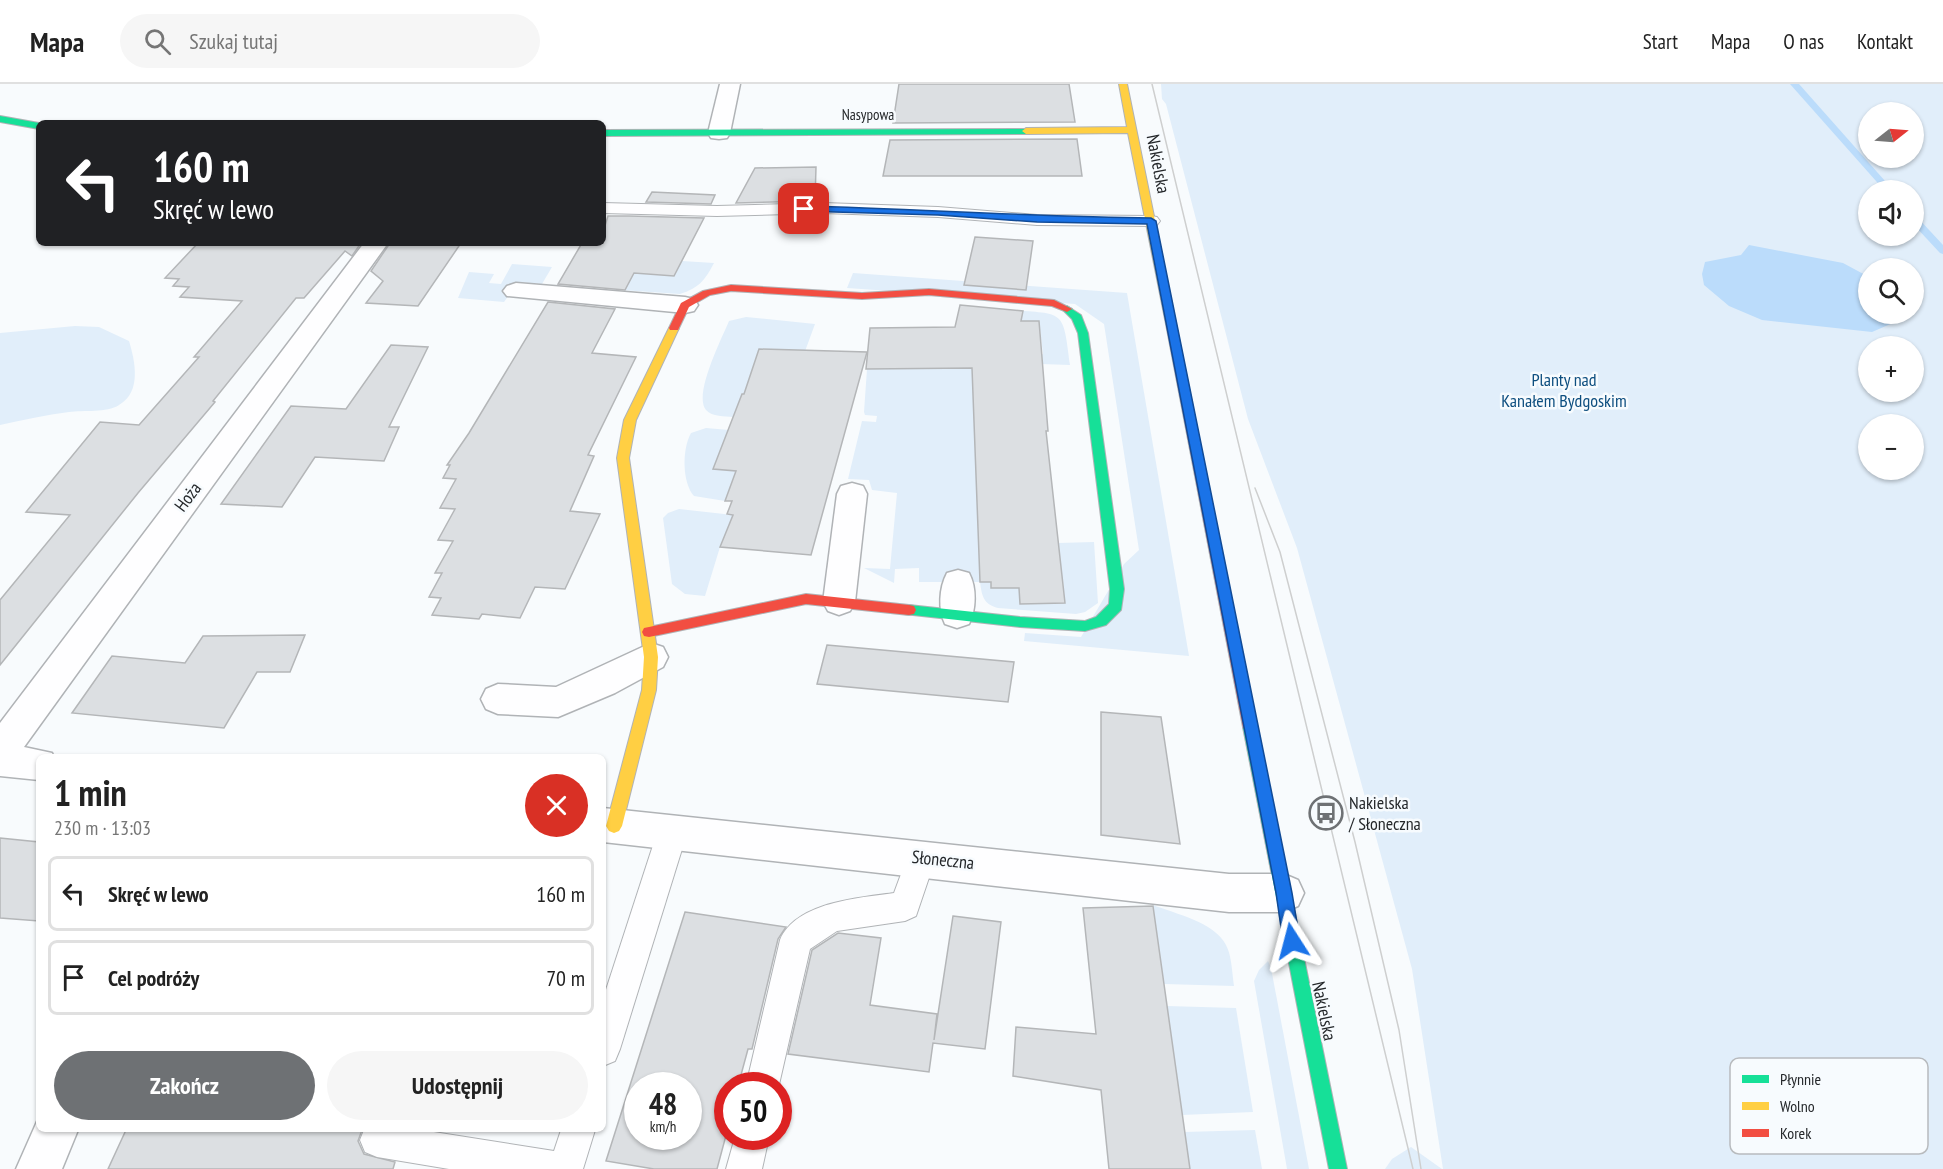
<!DOCTYPE html>
<html lang="pl">
<head>
<meta charset="utf-8">
<style>
  :root { --surface:#fff; --page:#f6f6f6; --text:#222; --muted:#767676; --line:#e0e0e0; --accent:#6e7174 }
  body { margin:0; font-family:"PT Sans Narrow",sans-serif; background:var(--page); color:var(--text); height:100vh; display:flex; flex-direction:column; font-size:22px; white-space:nowrap }
  * { box-sizing:border-box; margin:0 }
  p { font-size:20px; color:var(--muted) }
  .icon { flex:none; width:33px; height:33px; fill:none; stroke:currentColor; stroke-width:2; stroke-linecap:round; stroke-linejoin:round }
  .map { position:relative; flex:1; overflow:hidden }
  .side { position:absolute; left:36px; top:670px; width:570px; height:378px; display:flex; flex-direction:column; background:var(--surface); border-radius:9px; box-shadow:0 2px 4px #0004 }
  .side>* { flex:none }
  .banner { position:absolute; left:36px; top:36px; width:570px; height:126px; border-radius:9px; box-shadow:0 2px 4px #0004; background:#202124; color:#fff; overflow:hidden }
  .needle { width:39px; rotate:73deg }
  .tools { position:absolute; left:1858px; top:18px; display:grid; gap:12px }
  .tools a { display:grid; place-items:center; width:66px; height:66px; border-radius:50%; background:var(--surface); box-shadow:0 2px 4px #0004; font-size:30px }
  .speed { position:absolute; left:624px; top:988px; display:flex; gap:12px; font-size:30px; font-weight:700; text-align:center }
  .speed>* { display:grid; place-content:center; width:78px; height:78px; border-radius:50%; background:var(--surface); box-shadow:0 2px 4px #0004; line-height:1 }
  .speed small { font-size:15px; font-weight:400 }
  .speed .limit { border:9px solid #d22; background:#fff; color:#111 }
  .pin { position:absolute; display:grid; place-items:center; width:51px; height:51px; color:#fff; margin:-26px; border-radius:12px; box-shadow:0 3px 9px #0006 }
  .me { position:absolute; width:66px; margin:-33px; rotate:351deg; stroke-linejoin:round; filter:drop-shadow(0 0 4px #0008) }
  .turn { display:flex; align-items:center; gap:21px; height:126px; padding:0 18px; font-size:27px }
  .turn .icon { width:78px; height:78px; stroke-width:2.5 }
  .turn b { display:block; font-size:42px; line-height:51px }
  .round { display:grid; place-items:center; flex:none; width:63px; height:63px; border-radius:32px; background:var(--page) }
  .head { display:flex; align-items:center; justify-content:space-between; height:102px; padding:0 18px }
  h1 { font-size:36px; font-weight:700; line-height:45px }
  .action { display:flex; gap:12px; margin-top:auto; padding:12px 18px }
  .action a { flex:1; height:69px; border-radius:36px; background:var(--accent); color:#fff; font-size:24px; font-weight:700; line-height:69px; text-align:center }
  .action a+a { background:var(--page); color:var(--text) }
  ul { padding:0; list-style:none }
  li { display:flex; align-items:center; gap:18px; height:75px; margin:0 12px 9px; padding:0 6px; border:3px solid var(--line); border-radius:9px }
  li div { flex:1 }
  li b { display:block; font-size:22px }
  li em { font-style:normal }
  header { display:flex; align-items:center; gap:36px; box-sizing:border-box; height:84px; padding:0 30px; background:var(--surface); border-bottom:2px solid var(--line) }
  header strong { font-size:28px }
  nav { display:flex; gap:33px; margin-inline-start:auto; font-size:21px }
  .search { width:420px; height:54px; background:var(--page); display:flex; align-items:center; gap:15px; box-sizing:border-box; padding:0 21px; border-radius:33px; color:var(--muted); font-size:22px }
  .map>svg:first-child { display:block }
  .green { fill:#e1eefa; fill-rule:evenodd }
  .water { fill:#bbdcfb }
  .lines { fill:none; stroke-linecap:round; stroke-linejoin:round }
  .stream { fill:#bbdcfb; fill-rule:evenodd }
  .building { fill:#dcdfe2; stroke:#b4b6b8; stroke-width:1.5; fill-rule:evenodd }
  .lane-casing { stroke:#b0b3b6; stroke-width:2 }
  .street-casing { stroke:#b0b3b6; stroke-width:3 }
  .fast-casing { stroke:#b0b3b6; stroke-width:2 }
  .slow-casing { stroke:#b0b3b6; stroke-width:2 }
  .jam-casing { stroke:#b0b3b6; stroke-width:2 }
  .lane { fill:#fefeff; fill-rule:evenodd }
  .street { fill:#fefeff; fill-rule:evenodd }
  .fast { fill:#16e098; fill-rule:evenodd }
  .slow { fill:#ffcf43; fill-rule:evenodd }
  .jam { fill:#f24e42; fill-rule:evenodd }
  .tram { stroke:#cecfcf; stroke-width:1.5 }
  .route { fill:#1a73e8; stroke:#114b97; stroke-width:1.5 }
  .labels { text-anchor:middle; stroke-width:5; stroke-linejoin:round; paint-order:stroke }
  .far-street-label { font-size:15px; fill:#24272a; stroke:#f7fbfe }
  .street-label { font-size:18px; fill:#24272a; stroke:#f7fbfe }
  .park-label { font-size:18px; fill:#0d4e7f; stroke:#f7fbfe }
  .poi-label { font-size:18px; fill:#24272a; stroke:#f7fbfe; text-anchor:start }
  .key { fill:#f7fbfe; stroke:#b8bbbe; stroke-width:1.5 }
  .key-label { font-size:16px; fill:#24272a }
</style>
</head>
<body>
<header>
<strong>Mapa</strong>
<div class="search"><svg class="icon" aria-label="search" viewBox="0 0 24 24"><circle cx="10" cy="10" r="6"/><path d="M15 15l6 6"/></svg>Szukaj tutaj</div>
<nav><a>Start</a><a>Mapa</a><a>O nas</a><a>Kontakt</a></nav>
</header>
<div class="map">
<svg width="1943" height="1085" viewBox="0 0 1943 1085">
  <rect width="100%" height="100%" fill="#f8fbfd"/>
  <g class="green">
    <path d="M1161 0H1943V1085H1443L1412 885 1297 464 1248 335 1166 20 1162 15ZM1869 28H1914V74H1869ZM1869 106H1914V152H1869ZM1869 184H1914V230H1869ZM1869 262H1914V308H1869ZM1869 340H1914V386H1869Z"/>
    <path d="M682 177 714 179C705 196 699 204 680 210L607 205 617 188 674 192Z"/>
    <polygon points="512,180 552,183 542,200 518,198 504,218 458,214 469,188 494,190 489,199 501,200"/>
    <polygon points="853,189 1127,209 1189,572 1024,557 1025,549 1081,553 1124,480 1139,466 1104,240 1075,220 847,204"/>
    <path d="M1010 226C1065 230 1063 225 1070 281L1041 280 1040 271 1043 270 1039 237H1019Z"/>
    <path d="M746 233 815 240 804 270 759 265 751 289 749 310H742L733 333C725 332 712 333 706 326 693 311 722 254 729 237Z"/>
    <path d="M75 242 99 243 129 257C135 277 142 308 119 321 107 329 83 326 69 328 46 331 23 336 0 341V249Z"/>
    <path d="M972 284 991 498 1019 504 1020 520 1065 519 1063 495 1059 494 1058 459 1094 458 1098 519 1085 528 1076 530 998 524C983 520 982 512 980 498H919V484L895 485 894 499 864 484 890 485 897 409 872 406 869 396 848 395 862 337 876 338 877 332 865 331 864 328 867 285Z"/>
    <path d="M706 344 729 346 714 385 736 387 725 417 694 412C682 398 682 365 691 349Z"/>
    <polygon points="679,425 733,431 720,463 705,512 685,510 672,500 663,434 668,429"/>
    <path d="M1153 821C1176 830 1214 838 1226 861 1232 872 1232 890 1234 902L1164 900Z"/>
    <polygon points="1268,877 1271,884 1309,1085 1287,1085 1254,897 1259,886"/>
    <polygon points="1167,922 1236,924 1253,1028 1182,1031"/>
    <polygon points="1255,1046 1262,1085 1190,1085 1184,1048"/>
    <polygon points="1411,1063 1442,1085 1385,1085 1392,1075"/>
  </g>
  <polygon class="water" points="1749,161 1843,179 1869,193 1869,230 1898,230 1895,238 1872,248 1762,236 1729,222 1704,201 1702,190 1705,178 1741,171"/>
  <g class="lines">
    <g class="stream">
      <polygon points="1790,0 1799,0 1893,106 1884,106"/>
      <polygon points="1914,132 1917,133 1943,161 1943,170 1940,169 1914,141"/>
    </g>
  </g>
  <g class="building">
    <polygon points="899,0 1069,0 1075,38 893,39"/>
    <polygon points="1077,55 1082,92 883,92 890,56"/>
    <polygon points="816,83 815,117 736,119 755,84"/>
    <polygon points="652,108 715,111 711,120 646,118"/>
    <polygon points="608,132 629,132 704,134 674,192 634,189 625,206 558,200 582,159 603,159 603,148"/>
    <polygon points="975,153 1033,157 1026,206 964,201"/>
    <polygon points="198,159 361,159 352,172 345,167 304,214 296,214 213,317 215,318 138,409 0,581 0,516 70,431 26,428 100,338 139,341 199,273 194,273 242,217 180,213 189,203 173,202 179,195 165,194"/>
    <polygon points="390,159 461,159 418,222 366,219 383,197 371,187"/>
    <polygon points="548,218 615,225 592,269 636,273 588,371 594,372 570,427 600,430 565,505 535,503 520,534 482,530 479,535 432,531 441,514 429,513 442,489 435,489 453,457 438,456 455,425 440,424 456,395 443,394 450,381 447,381 469,349"/>
    <polygon points="960,221 1023,227 1021,237 1039,237 1048,347 1046,347 1065,519 1020,520 1019,504 991,504 991,498 980,498 972,284 866,285 870,244 955,243"/>
    <polygon points="391,261 428,263 389,343 399,343 384,377 315,373 282,423 221,420 291,322 346,325"/>
    <polygon points="759,265 867,268 811,471 720,463 733,431 727,430 732,417 725,417 736,387 713,385 742,310 744,310"/>
    <polygon points="305,551 290,588 257,588 224,644 72,629 112,572 185,579 203,552"/>
    <polygon points="827,561 1014,578 1008,618 817,600"/>
    <polygon points="1101,628 1161,633 1180,760 1101,751"/>
    <polygon points="0,754 39,758 39,837 0,834"/>
    <polygon points="1153,822 1190,1085 1109,1085 1101,1006 1013,992 1016,943 1096,950 1083,824"/>
    <path d="M685 828 786 843 778 855 752 965H748L738 1002H728V1044L717 1085H654L606 1077ZM638 1002H688V1053H638Z"/>
    <polygon points="953,832 1001,838 985,965 933,959 929,988 788,970 812,866 838,849 881,854 870,921 937,930 934,956"/>
    <polygon points="126,1046 362,1046 358,1057 364,1070 395,1078 393,1085 108,1085"/>
  </g>
  <g class="lines">
    <g class="lane-casing">
      <g id="lane">
        <polygon points="603,119 717,122 824,119 938,123 1037,131 1151,132 1157,133 1160,137 1157,141 1151,142 1037,141 938,133 824,129 717,132 603,129"/>
        <polygon points="672,736 682,740 687,749 620,965 615,977 603,982 603,915 657,749 662,740"/>
        <path d="M921 759 931 763 936 773 916 832 905 837 837 847 810 865 778 1005V1002H746L780 856C796 818 859 814 894 809L911 763Z"/>
        <polygon points="364,1046 421,1046 554,1067 561,1046 595,1046 583,1085 449,1085 377,1073 365,1068 360,1056"/>
        <polygon points="735,1053 769,1053 762,1085 726,1085"/>
      </g>
    </g>
    <g class="street-casing">
      <g id="street">
        <polygon points="720,0 740,0 730,49 727,54 719,55 711,54 708,49"/>
        <polygon points="364,159 388,159 24,663 52,669 54,674 39,674 39,696 0,692 0,639"/>
        <polygon points="516,199 685,213 694,215 698,221 694,227 685,229 507,212 503,207 507,202"/>
        <polygon points="852,399 863,402 867,410 855,518 850,527 839,531 828,527 823,518 837,410 841,402"/>
        <path d="M958 486 969 489C977 504 976 526 969 540L957 544 945 540C938 526 939 504 947 489Z"/>
        <polygon points="651,559 663,563 668,573 663,583 615,609 558,633 498,630 486,625 481,615 486,605 498,600 556,603"/>
        <polygon points="603,724 1229,790 1284,790 1298,796 1304,809 1298,822 1284,828 1229,828 603,758"/>
        <polygon points="39,1033 39,1046 78,1046 62,1085 16,1085"/>
      </g>
    </g>
    <g class="fast-casing">
      <g id="fast">
        <polygon points="0,32 39,39 39,45 0,38"/>
        <polygon points="1029,45 1029,49 1026,50 603,52 603,46"/>
        <polygon points="1067,222 1081,231 1088,249 1124,505 1121,526 1106,541 1085,547 1020,543 904,530 902,526 904,522 909,521 1020,533 1085,537 1096,533 1109,520 1110,505 1078,249 1072,235 1062,225"/>
        <polygon points="1250,637 1255,639 1257,643 1347,1085 1329,1085 1243,643 1245,639"/>
      </g>
    </g>
    <g class="slow-casing">
      <g id="slow">
        <polygon points="1119,0 1127,0 1176,240 1171,243 1166,240 1128,49 1026,50 1022,47 1026,44 1127,43"/>
        <polygon points="674,241 679,244 636,336 629,374 658,573 656,606 622,742 619,747 614,749 609,747 606,742 642,606 644,573 617,374 624,336 669,244"/>
      </g>
    </g>
    <g class="jam-casing">
      <g id="jam">
        <polygon points="731,201 862,209 929,205 1054,216 1072,225 1067,228 1052,222 929,211 862,215 731,207 710,211 689,223 678,246 670,246 669,244 681,219 703,207"/>
        <polygon points="1171,237 1176,240 1257,643 1255,647 1250,649 1245,647 1243,643 1166,240"/>
        <polygon points="806,510 909,521 914,522 916,526 914,530 909,531 806,520 649,553 644,552 642,548 644,544 649,543"/>
      </g>
    </g>
    <use href="#lane" class="lane"/>
    <use href="#street" class="street"/>
    <use href="#fast" class="fast"/>
    <use href="#slow" class="slow"/>
    <use href="#jam" class="jam"/>
    <g class="tram">
      <polyline points="1152,0 1413,1085"/>
      <polyline points="1255,404 1280,468 1355,758 1399,946 1421,1085"/>
    </g>
  </g>
  <path class="route" d="M804 122C920 125 1036 133 1151 134L1156 137 1292 809 1300 857 1297 863 1292 866 1286 863 1283 857 1276 809 1147 140 1037 138 938 131 801 127V123Z"/>
  <defs>
    <g id="bus-ring" transform="scale(1.725)"><circle r="9.5" fill="#f7fbfe" stroke="#6e7174" stroke-width="1.5"/><path d="M-5-6H5V4H4V6H2V4H-2V6H-4V4H-5ZM-3.5-4V0h7V-4ZM-3.5 1.2v1.5H-2V1.2ZM2 1.2v1.5H3.5V1.2Z" fill="#6e7174"/></g>
  </defs>
  <g fill-rule="evenodd">
    <use href="#bus-ring" x="1326" y="729"/>
  </g>
  <g class="labels">
    <g class="far-street-label">
      <text x="868" y="36">Nasypowa</text>
    </g>
    <g class="street-label">
      <text transform="translate(1158 80) rotate(79)" y="6">Nakielska</text>
      <text transform="translate(188 413) rotate(-53)" y="6">Hoża</text>
      <text transform="translate(943 776) rotate(6)" y="6">Słoneczna</text>
      <text transform="translate(1324 927) rotate(78)" y="6">Nakielska</text>
    </g>
    <g class="park-label">
      <text x="1564" y="302">Planty nad<tspan x="1564" dy="21">Kanałem Bydgoskim</tspan></text>
    </g>
    <g class="poi-label">
      <text x="1349" y="725">Nakielska<tspan x="1349" dy="21">/ Słoneczna</tspan></text>
    </g>
  </g>
  <rect x="1730" y="974" width="198" height="96" rx="9" class="key"/>
  <rect x="1742" y="991" width="27" height="8" fill="#16e098"/>
  <rect x="1742" y="1018" width="27" height="8" fill="#ffcf43"/>
  <rect x="1742" y="1045" width="27" height="8" fill="#f24e42"/>
  <g class="key-label">
    <text x="1780" y="1001">Płynnie</text>
    <text x="1780" y="1028">Wolno</text>
    <text x="1780" y="1055">Korek</text>
  </g>
</svg>
<div class="tools">
<a><svg class="needle" viewBox="-14 -14 28 28"><path d="M0-13l5 13h-10z" fill="#e53935"/><path d="M0 13l5-13h-10z" fill="#767676"/></svg></a>
<a><svg class="icon" aria-label="sound" viewBox="0 0 24 24"><path d="M4 9h4l5-4v14l-5-4H4zM17 9q2 3 0 6"/></svg></a>
<a><svg class="icon" aria-label="search" viewBox="0 0 24 24"><circle cx="10" cy="10" r="6"/><path d="M15 15l6 6"/></svg></a>
<a>+</a>
<a>−</a>
</div>
<div class="speed"><div>48<small>km/h</small></div><div class="limit">50</div></div>
<div class="pin" style="left:804px;top:125px;background:#d93025"><svg class="icon" aria-label="arrive" viewBox="0 0 24 24"><path d="M6 21V4h12l-3 4 3 4H6"/></svg></div>
<svg class="me" style="left:1292px;top:857px" viewBox="-20 -20 40 40"><path d="M0-17L14 15 0 8-14 15z" fill="#1a73e8" stroke="#fff" stroke-width="4"/></svg>
<div class="banner">
<div class="turn"><svg class="icon" aria-label="left" viewBox="0 0 24 24"><path d="M17 20v-9H6M10 6l-5 5 5 5"/></svg><div><b>160 m</b>Skręć w lewo</div></div>
</div>
<section class="side">
<div class="head"><div><h1>1 min</h1><p>230 m · 13:03</p></div><a class="round" style="background:#d93025;color:#fff"><svg class="icon" aria-label="close" viewBox="0 0 24 24"><path d="M6 6l12 12M18 6L6 18"/></svg></a></div>
<ul>
<li><svg class="icon" aria-label="left" viewBox="0 0 24 24"><path d="M17 20v-9H6M10 6l-5 5 5 5"/></svg><div><b>Skręć w lewo</b></div><em>160 m</em></li>
<li><svg class="icon" aria-label="arrive" viewBox="0 0 24 24"><path d="M6 21V4h12l-3 4 3 4H6"/></svg><div><b>Cel podróży</b></div><em>70 m</em></li>
</ul>
<div class="action"><a>Zakończ</a><a>Udostępnij</a></div>
</section>
</div>
</body>
</html>
